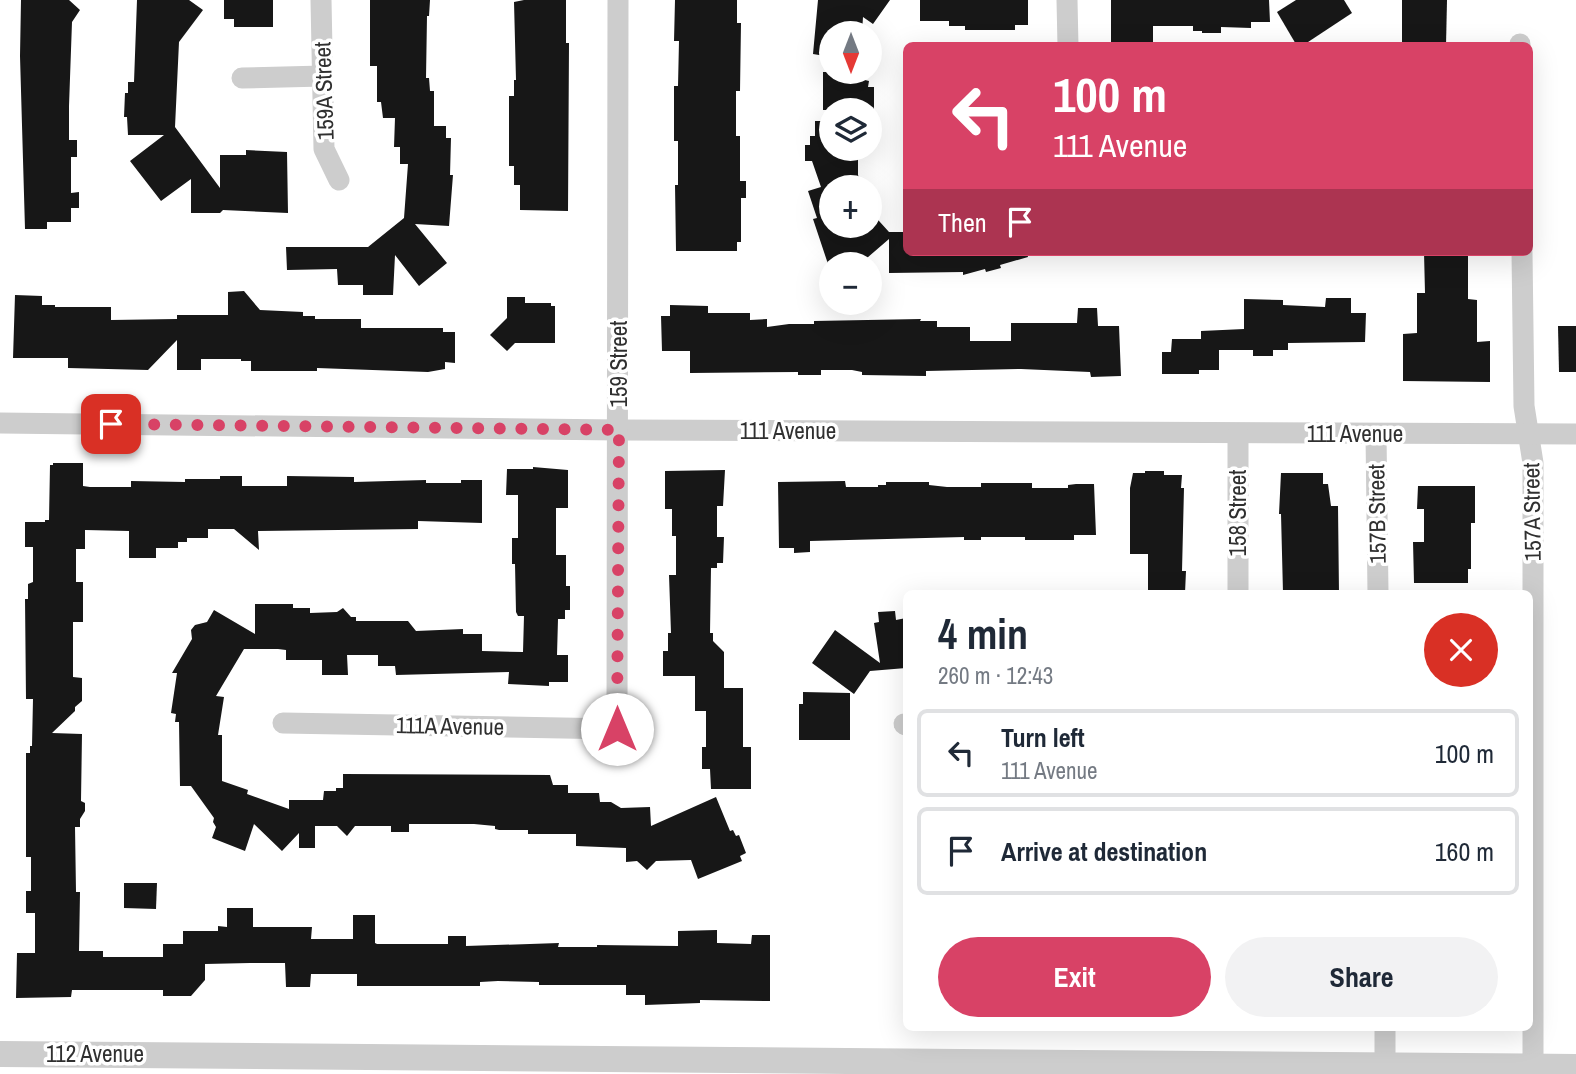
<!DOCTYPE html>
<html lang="en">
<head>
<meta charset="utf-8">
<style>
  :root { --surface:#fff; --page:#f2f2f3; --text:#1f2937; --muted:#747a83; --line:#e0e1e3; --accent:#d84266 }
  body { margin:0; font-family:"Archivo Narrow",sans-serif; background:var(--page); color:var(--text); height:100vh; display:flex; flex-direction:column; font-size:26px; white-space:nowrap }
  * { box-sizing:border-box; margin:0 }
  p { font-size:23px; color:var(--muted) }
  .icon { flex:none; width:38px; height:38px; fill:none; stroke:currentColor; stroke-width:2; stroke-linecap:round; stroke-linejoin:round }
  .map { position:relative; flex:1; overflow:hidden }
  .details { position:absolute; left:903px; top:590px; width:630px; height:441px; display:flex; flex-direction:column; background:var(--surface); border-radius:10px; box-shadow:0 7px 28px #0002 }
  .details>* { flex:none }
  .hud { position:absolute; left:903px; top:42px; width:630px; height:214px; border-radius:10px; box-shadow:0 7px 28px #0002; background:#d84266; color:#fff; overflow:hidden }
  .needle { width:46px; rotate:180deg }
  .fabs { position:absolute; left:819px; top:21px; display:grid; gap:14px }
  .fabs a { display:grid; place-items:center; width:63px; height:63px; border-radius:50%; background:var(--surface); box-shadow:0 7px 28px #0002; font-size:35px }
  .pin { position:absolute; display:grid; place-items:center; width:60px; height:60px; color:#fff; margin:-30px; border-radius:14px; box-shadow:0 4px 10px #0006 }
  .me { position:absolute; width:77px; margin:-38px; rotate:0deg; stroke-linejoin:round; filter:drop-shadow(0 0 5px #0008) }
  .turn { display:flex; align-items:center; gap:24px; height:147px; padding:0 35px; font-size:32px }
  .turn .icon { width:91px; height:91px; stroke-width:2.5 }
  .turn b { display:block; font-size:49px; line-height:60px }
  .then { display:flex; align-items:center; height:66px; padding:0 35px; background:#0003; gap:14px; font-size:26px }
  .round { display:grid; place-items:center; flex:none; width:74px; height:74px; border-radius:37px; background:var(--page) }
  .overview { display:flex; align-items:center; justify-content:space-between; height:119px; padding:0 35px }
  h1 { font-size:42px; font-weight:700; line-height:52px }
  .action { display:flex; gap:14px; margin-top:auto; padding:14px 35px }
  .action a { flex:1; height:80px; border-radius:42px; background:var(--accent); color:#fff; font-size:28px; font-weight:700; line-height:80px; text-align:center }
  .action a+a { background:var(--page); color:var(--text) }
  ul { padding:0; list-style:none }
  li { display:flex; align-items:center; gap:21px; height:88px; margin:0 14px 10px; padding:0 21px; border:4px solid var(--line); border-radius:10px }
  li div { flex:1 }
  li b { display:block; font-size:26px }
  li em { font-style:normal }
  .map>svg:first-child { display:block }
  .building { fill:#171717 }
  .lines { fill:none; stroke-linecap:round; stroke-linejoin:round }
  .minor { stroke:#cdcdcd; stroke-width:21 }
  .tertiary { stroke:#cdcdcd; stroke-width:26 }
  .route { stroke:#d84266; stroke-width:12; stroke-dasharray:0 21.6 }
  .labels { text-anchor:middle; stroke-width:7; stroke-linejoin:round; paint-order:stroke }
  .street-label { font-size:23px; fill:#303030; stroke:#fff }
</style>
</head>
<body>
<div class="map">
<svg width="1576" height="1074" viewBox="0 0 1576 1074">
  <rect width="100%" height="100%" fill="#fff"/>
  <g class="building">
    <polygon points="21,0 69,0 80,10 72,22 69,106 69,140 77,140 77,157 71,157 71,193 79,192 79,208 71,208 71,222 47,222 47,229 25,229 20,56"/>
    <polygon points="137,0 189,0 203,10 179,42 175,127 220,188 220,155 246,155 246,150 287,152 288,213 223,210 220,213 191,213 191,179 161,201 130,161 164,135 128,135 127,117 124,117 125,93 128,93 128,82 134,82"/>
    <polygon points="224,0 273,0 273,27 234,27 234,19 224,19"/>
    <polygon points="370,0 430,0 429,16 427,16 426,78 429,78 430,91 434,91 434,126 446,126 446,138 451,138 450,175 453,175 449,226 415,224 447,263 419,286 395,255 393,295 363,295 363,285 338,285 337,269 287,270 286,247 368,247 404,218 408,164 400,164 400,147 394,147 395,118 383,118 381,102 377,102 377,66 370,66"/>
    <polygon points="524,0 566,0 566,43 569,43 568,211 520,210 520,185 514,185 514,166 509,166 509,96 514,96 514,80 516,80 514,2"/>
    <polygon points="675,0 737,0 737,23 741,23 740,91 736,91 736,136 740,136 740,181 746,181 746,198 741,198 741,242 737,242 737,251 676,251 675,185 678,185 678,141 674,141 674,86 678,86 679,41 674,41"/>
    <polygon points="818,0 890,0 873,24 863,17 862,33 831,33 831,57 813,54"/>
    <polygon points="920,0 1028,0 1028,25 1015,25 1015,30 965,30 965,26 949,26 949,21 920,21"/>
    <polygon points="1111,0 1269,0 1270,22 1251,22 1251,28 1221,27 1221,33 1202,33 1202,31 1193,31 1193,26 1153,26 1153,42 1111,44"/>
    <polygon points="1296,0 1344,0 1352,13 1302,46 1297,46 1277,12"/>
    <polygon points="1402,0 1447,0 1446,46 1402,46"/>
    <polygon points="823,72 865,72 865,80 869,81 868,87 874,87 874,110 823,110"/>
    <polygon points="815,121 831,121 831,149 858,149 858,175 863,187 831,187 831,226 870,226 870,211 889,232 906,232 906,252 1027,252 1028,257 1000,265 1001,268 986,272 985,269 963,275 963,272 889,273 889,239 860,264 828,264 813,219 817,218 808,191 821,187 812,161 805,161 805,145 810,145 810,136 815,136"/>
    <polygon points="1424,252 1468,252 1468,299 1477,300 1477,342 1490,341 1490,382 1403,381 1403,334 1417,333 1417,293 1425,293"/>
    <polygon points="244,291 260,310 303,312 303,316 315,316 315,319 361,319 361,328 443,328 443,332 455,332 455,363 445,362 445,369 428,372 317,368 317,371 251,371 251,361 241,361 241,359 201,359 201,370 177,370 177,340 148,370 68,368 68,358 13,358 15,295 42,296 42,305 55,305 55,307 111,307 111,320 177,319 177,315 228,315 228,292"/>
    <polygon points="507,297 525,297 525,303 551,303 551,306 555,306 555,343 515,343 507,351 490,335 507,318"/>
    <polygon points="1326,298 1351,298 1351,313 1366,313 1365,342 1288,343 1288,350 1273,350 1273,356 1253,356 1253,350 1219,350 1219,370 1199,370 1199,374 1162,374 1162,352 1171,352 1172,339 1201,339 1201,331 1244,329 1244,299 1283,300 1283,305 1325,307"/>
    <polygon points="670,305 708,306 708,313 750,313 750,320 767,319 767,327 789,324 814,324 814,321 921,319 920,321 937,321 937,327 970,327 970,341 1011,341 1011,323 1077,323 1078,308 1097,308 1098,326 1119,326 1121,376 1091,377 1090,372 1021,369 926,371 926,376 862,375 862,372 852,370 821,370 821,375 798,375 798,372 690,373 690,351 662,351 661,316 670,316"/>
    <polygon points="1558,326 1576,326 1576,372 1559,372"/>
    <polygon points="53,463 83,463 83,486 90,487 131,487 131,481 185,482 185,479 220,479 220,476 242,476 242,486 287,486 287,476 354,477 354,482 426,480 426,483 461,483 461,480 482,480 482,523 418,521 418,529 258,531 259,550 234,529 208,529 208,538 187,538 187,542 178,542 178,548 156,548 156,558 129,558 129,531 85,530 85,549 76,549 76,582 83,582 83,622 73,622 73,677 82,678 82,701 75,707 75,711 52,733 82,734 81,801 85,803 85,811 80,819 80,827 75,827 76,892 80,892 79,951 103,951 103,957 163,957 163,944 183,944 183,931 218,931 218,926 227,927 227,908 253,908 253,927 312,927 311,939 353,939 353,915 375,915 375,943 377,944 448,944 448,936 466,936 466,946 559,943 558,947 597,947 597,945 678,946 678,931 717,930 717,943 751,944 752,935 770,935 770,1001 700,1000 700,1003 645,1005 645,995 626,995 626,985 539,985 539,982 498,981 480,982 480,986 357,986 357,974 311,974 310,987 286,987 285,963 250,963 205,964 205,980 191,996 163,996 163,990 72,990 71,997 16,998 17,953 35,953 35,913 26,913 26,891 31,891 31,857 26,857 26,753 30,753 30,746 32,746 33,699 26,699 25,599 28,599 28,584 33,582 33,547 25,547 25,522 45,522 45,520 49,520 50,465 53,465"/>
    <polygon points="533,467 568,470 568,508 556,508 556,555 566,555 566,586 570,586 570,610 565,610 565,619 558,619 557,655 568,655 568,682 549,682 549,686 508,684 509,672 396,675 395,666 378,666 378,655 347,655 348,675 322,675 322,660 286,660 286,650 278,649 244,649 216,696 224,697 218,735 222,735 222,781 248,790 247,794 289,809 289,800 323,800 324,791 336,791 336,788 343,788 343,774 550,775 553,785 568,785 568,793 599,793 600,802 611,802 621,808 650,807 651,826 716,797 730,831 733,830 736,836 739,835 746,853 740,856 742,861 698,879 691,860 656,861 647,870 637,861 626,862 626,848 576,846 576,834 528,834 528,830 499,830 495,829 495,826 474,824 409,824 409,832 391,832 391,826 355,826 347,836 337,826 315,826 315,848 299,848 299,833 282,851 254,824 245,851 212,838 216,827 213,822 214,818 191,786 180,786 179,722 175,722 176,714 171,713 177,673 172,673 192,639 191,630 195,625 207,622 214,610 255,634 255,604 293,604 293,608 310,608 310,613 337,612 343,608 351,617 356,617 356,621 408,621 416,631 463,629 463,634 482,634 482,651 523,652 524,616 518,616 516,612 515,564 512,564 512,538 518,538 518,495 506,495 507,469 533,469"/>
    <polygon points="725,470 723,506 717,506 717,537 724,537 723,563 717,563 717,568 711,568 710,633 713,633 713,641 724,652 724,688 743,688 743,747 751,747 751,789 711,789 710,769 702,769 702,747 706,747 706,711 695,711 695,676 663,676 663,651 668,651 668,633 671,633 669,575 676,575 676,536 672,536 672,509 665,509 665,471"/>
    <polygon points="1145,471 1164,471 1164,475 1182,475 1181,488 1184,488 1182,571 1186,571 1185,593 1148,593 1148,554 1130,554 1130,488 1133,473 1145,473"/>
    <polygon points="1281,473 1323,473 1323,484 1328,484 1331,506 1338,506 1339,593 1283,593 1281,514 1279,514"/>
    <polygon points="845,481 846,487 878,487 878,485 886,485 886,482 929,482 929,485 947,487 981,487 981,483 1032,483 1032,488 1068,488 1068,485 1076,484 1094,484 1096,535 1074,535 1074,540 1025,540 1025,537 981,537 981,540 964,540 964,537 810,541 810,552 794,553 794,548 779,548 778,482"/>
    <polygon points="1418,486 1475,486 1475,523 1471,523 1471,569 1468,569 1468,583 1414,583 1413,542 1424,542 1424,509 1417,509"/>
    <polygon points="895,611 896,620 906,618 906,668 870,671 854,694 812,663 835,630 880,663 874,623 879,622 878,612"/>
    <polygon points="803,692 850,693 850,740 799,740 799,704 803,704"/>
    <polygon points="124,883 157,883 156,909 124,908"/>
  </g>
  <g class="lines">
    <g class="minor">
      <polyline points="321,0 324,149 339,180"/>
      <polyline points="1067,0 1068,46"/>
      <polyline points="1520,44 1520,46"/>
      <polyline points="242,78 323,76"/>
      <polyline points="1522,252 1524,406 1533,463 1533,1066"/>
      <polyline points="0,423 619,430 1576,434"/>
      <polyline points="1376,434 1378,593"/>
      <polyline points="1238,593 1238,434"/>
      <polyline points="283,723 617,729 618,0"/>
      <polyline points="904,724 906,725"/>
      <polyline points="1385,1065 1385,1027"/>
    </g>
    <polyline class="tertiary" points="0,1054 1576,1067"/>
  </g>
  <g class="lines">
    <polyline class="route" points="111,424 619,430 617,729"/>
  </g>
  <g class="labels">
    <g class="street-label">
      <text transform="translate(324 91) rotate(-92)" y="8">159A Street</text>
      <text transform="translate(619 364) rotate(-90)" y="8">159 Street</text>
      <text x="788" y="439">111 Avenue</text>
      <text x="1355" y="442">111 Avenue</text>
      <text transform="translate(1532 512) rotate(-91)" y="8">157A Street</text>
      <text transform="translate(1238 513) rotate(-90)" y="8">158 Street</text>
      <text transform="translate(1377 514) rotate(-91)" y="8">157B Street</text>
      <text transform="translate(450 726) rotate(1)" y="8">111A Avenue</text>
      <text x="95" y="1062">112 Avenue</text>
    </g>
  </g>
</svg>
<div class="fabs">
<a><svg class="needle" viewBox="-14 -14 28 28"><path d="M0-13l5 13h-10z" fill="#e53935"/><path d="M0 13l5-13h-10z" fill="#747a83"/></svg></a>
<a><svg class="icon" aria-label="layers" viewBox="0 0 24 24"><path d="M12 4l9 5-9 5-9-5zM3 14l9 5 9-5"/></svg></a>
<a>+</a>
<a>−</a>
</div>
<div class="pin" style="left:111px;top:424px;background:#d93025"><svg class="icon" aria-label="arrive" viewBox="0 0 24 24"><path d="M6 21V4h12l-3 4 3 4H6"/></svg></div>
<svg class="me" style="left:617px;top:729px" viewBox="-20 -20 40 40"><circle r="19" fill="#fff"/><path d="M0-13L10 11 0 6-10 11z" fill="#d84266"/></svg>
<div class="hud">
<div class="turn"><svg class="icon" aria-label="left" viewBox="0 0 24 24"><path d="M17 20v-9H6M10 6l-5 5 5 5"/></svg><div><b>100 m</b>111 Avenue</div></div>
<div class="then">Then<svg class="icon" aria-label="arrive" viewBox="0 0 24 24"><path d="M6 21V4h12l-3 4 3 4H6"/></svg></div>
</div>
<section class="details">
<div class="overview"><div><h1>4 min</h1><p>260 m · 12:43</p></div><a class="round" style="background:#d93025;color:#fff"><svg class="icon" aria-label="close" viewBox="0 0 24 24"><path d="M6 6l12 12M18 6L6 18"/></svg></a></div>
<ul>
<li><svg class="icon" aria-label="left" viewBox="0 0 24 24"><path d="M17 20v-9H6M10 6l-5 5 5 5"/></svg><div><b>Turn left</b><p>111 Avenue</p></div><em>100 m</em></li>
<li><svg class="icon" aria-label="arrive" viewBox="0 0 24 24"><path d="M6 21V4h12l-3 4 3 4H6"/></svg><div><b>Arrive at destination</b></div><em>160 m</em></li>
</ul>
<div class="action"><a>Exit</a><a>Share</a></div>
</section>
</div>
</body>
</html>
